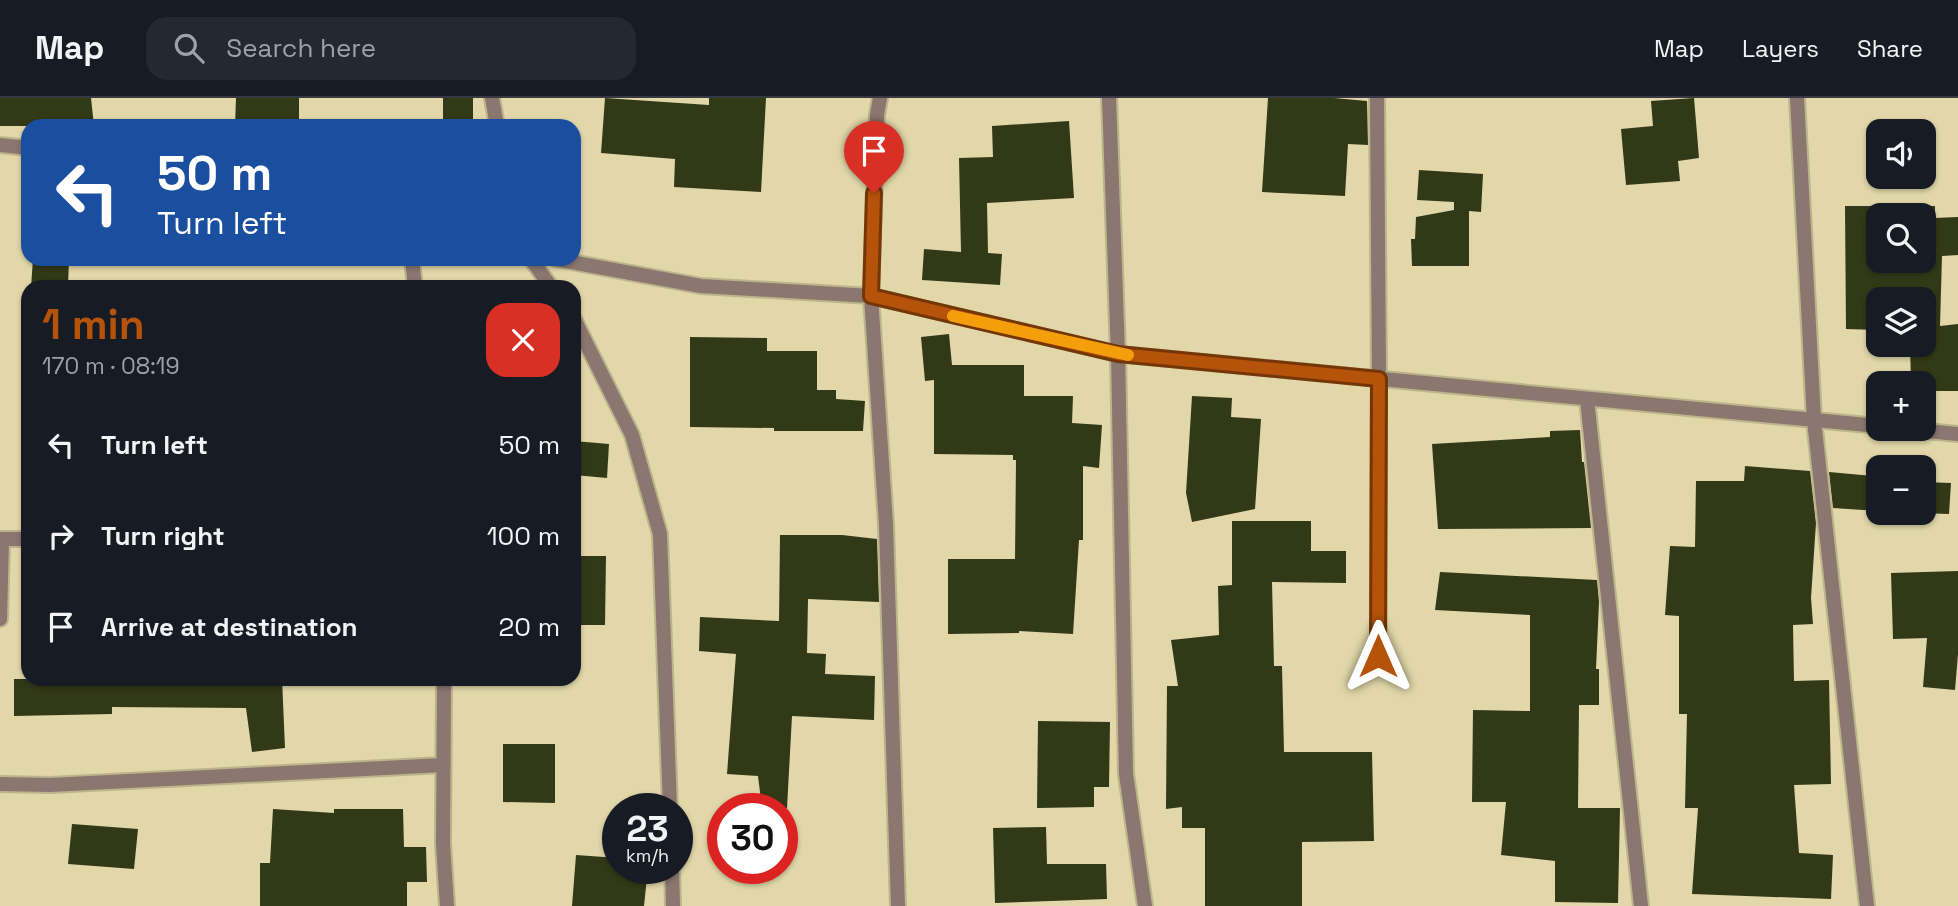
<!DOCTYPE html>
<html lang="en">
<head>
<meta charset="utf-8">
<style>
  :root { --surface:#171b24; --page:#242831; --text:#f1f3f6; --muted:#9ea1a6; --line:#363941; --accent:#b45309 }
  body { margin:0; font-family:"Space Grotesk",sans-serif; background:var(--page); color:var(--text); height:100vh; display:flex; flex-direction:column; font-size:26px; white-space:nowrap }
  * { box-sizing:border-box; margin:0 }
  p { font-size:23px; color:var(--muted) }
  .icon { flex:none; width:38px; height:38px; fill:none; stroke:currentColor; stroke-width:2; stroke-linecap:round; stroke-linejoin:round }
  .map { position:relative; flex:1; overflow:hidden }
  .details { position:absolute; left:21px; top:182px; width:560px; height:406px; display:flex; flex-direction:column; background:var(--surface); border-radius:21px; box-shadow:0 2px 5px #0004 }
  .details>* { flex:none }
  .guide { position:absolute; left:21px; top:21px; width:560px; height:147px; border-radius:21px; box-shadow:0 2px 5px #0004; background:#1a4fa0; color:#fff; overflow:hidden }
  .fabs { position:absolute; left:1866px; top:21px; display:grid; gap:14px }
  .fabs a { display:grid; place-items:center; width:70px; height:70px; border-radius:14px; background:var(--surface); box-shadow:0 2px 5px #0004; font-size:35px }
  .speed { position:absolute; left:602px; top:695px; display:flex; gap:14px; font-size:35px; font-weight:700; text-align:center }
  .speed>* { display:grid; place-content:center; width:91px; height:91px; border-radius:50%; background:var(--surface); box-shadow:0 2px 5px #0004; line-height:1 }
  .speed small { font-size:18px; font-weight:400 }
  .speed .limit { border:10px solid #d22; background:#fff; color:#111 }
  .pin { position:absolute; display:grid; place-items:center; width:60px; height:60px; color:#fff; margin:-72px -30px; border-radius:50% 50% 50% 0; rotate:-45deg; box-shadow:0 0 7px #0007 }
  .pin .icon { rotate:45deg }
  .me { position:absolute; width:77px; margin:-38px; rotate:0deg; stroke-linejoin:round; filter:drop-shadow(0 0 5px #0008) }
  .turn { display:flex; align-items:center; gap:24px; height:147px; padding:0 21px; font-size:32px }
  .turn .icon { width:91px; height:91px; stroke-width:2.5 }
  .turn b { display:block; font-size:49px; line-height:60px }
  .round { display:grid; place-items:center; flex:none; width:74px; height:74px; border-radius:21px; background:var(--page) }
  .headline { display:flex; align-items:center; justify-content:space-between; height:119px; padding:0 21px }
  h1 { font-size:42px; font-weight:600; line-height:52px; color:var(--accent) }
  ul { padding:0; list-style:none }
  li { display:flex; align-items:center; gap:21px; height:91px; padding:0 21px }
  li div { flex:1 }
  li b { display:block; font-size:26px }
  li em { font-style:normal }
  header { display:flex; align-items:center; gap:42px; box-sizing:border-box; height:98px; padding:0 35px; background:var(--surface); border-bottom:2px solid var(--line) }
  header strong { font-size:33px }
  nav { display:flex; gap:38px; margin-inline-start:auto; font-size:24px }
  .search { width:490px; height:63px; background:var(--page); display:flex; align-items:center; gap:18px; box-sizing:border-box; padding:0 24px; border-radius:21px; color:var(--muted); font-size:26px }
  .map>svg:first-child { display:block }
  .building { fill:#323917; fill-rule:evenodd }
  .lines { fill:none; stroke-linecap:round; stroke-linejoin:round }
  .minor-casing { stroke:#bdb48c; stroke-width:18 }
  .minor { stroke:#8b7670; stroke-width:14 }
  .route-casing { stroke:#753606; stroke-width:18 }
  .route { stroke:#b45309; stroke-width:12 }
  .slow { stroke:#f59e0b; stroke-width:12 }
</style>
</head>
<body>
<header>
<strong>Map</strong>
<div class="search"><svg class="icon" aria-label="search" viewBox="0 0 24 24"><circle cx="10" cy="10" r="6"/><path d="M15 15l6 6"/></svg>Search here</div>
<nav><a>Map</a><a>Layers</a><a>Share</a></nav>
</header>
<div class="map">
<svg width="1958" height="808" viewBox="0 0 1958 808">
  <rect width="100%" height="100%" fill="#e1d7a9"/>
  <g class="building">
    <polygon points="0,0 91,0 94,28 0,28"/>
    <polygon points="236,0 299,0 299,28 235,28"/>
    <rect x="443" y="0" width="30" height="28"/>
    <polygon points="605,0 709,7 709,0 766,0 761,94 674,89 675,61 601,55"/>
    <polygon points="1268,0 1334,0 1367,3 1368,47 1348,46 1345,98 1262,94"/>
    <polygon points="1694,0 1699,60 1678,63 1680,83 1626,87 1621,31 1653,28 1651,3"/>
    <polygon points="1069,23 1074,100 987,105 988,155 1002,156 1000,187 922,182 924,151 961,154 959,60 993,59 992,28"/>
    <polygon points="1419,72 1483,76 1481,114 1469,113 1469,168 1412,168 1411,141 1415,141 1416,119 1454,112 1454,104 1417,102"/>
    <path d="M1845 108H1935V120L1958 119V157L1942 158 1940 228 1958 226V293H1923V285H1911L1910 247H1923V201H1878V232L1846 231ZM1878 117H1923V163H1878Z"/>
    <polygon points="33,161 69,161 68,189 31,189"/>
    <polygon points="949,236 952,267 1024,267 1024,298 1073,298 1072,325 1102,327 1099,370 1083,368 1083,442 1079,442 1073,536 1019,533 1019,535 948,536 948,461 1015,461 1016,362 1013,362 1013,357 934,356 934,282 925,283 921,239"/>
    <polygon points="690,239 767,240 767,253 817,253 817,292 836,292 836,301 865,303 863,333 774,333 774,330 690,329"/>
    <polygon points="1192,298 1232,300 1231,319 1261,321 1255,411 1192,424 1186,395"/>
    <polygon points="1580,332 1582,364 1584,364 1591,430 1438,431 1432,346 1550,339 1550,333"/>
    <polygon points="574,343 609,346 607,380 574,377"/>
    <polygon points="1745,368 1810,373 1816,425 1811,500 1813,526 1793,527 1794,583 1829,582 1831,686 1794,687 1799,755 1833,757 1831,801 1692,796 1698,710 1685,710 1687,616 1679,616 1679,518 1665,517 1670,448 1695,449 1696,383 1744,383"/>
    <polygon points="1829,374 1873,378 1872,381 1878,381 1878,413 1833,410"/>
    <polygon points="1923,384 1951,385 1949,416 1918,415 1923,415"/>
    <polygon points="1232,423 1311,423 1311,453 1346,453 1346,485 1272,484 1274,568 1282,568 1284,654 1372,654 1374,743 1302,744 1302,808 1205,808 1205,730 1182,730 1182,709 1166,711 1167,588 1178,588 1171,542 1219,537 1218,488 1232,487"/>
    <polygon points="780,437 842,437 877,441 879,504 808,501 807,555 826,556 825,576 875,578 874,622 792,618 787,710 762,710 758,678 727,676 736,556 699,553 700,519 779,523"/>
    <polygon points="574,458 606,458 605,527 574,527"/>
    <polygon points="1958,473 1958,556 1955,592 1923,589 1927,540 1893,541 1891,475"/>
    <polygon points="1440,474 1597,482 1599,504 1596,571 1599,571 1599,607 1579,607 1578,710 1620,710 1618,805 1555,804 1555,763 1501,757 1506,704 1472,704 1473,612 1530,613 1530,517 1435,512"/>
    <polygon points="14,581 282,581 285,650 252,654 246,610 112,609 112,616 14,618"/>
    <polygon points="1038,623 1110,624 1109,689 1094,689 1094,709 1037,710"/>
    <polygon points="503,646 555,646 555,705 503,704"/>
    <polygon points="273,711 334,715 334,711 403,711 404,749 426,749 427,784 407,784 407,808 260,808 260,765 270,765"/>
    <polygon points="72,726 138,731 134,771 68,766"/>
    <polygon points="1046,729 1047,766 1106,766 1107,801 995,805 993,730"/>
    <polygon points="576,757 618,760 618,770 648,770 644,808 572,808"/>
  </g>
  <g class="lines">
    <g class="minor-casing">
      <g id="minor">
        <polyline points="492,0 497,28"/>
        <polyline points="880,0 877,17 871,198 886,427 898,808"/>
        <polyline points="1109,0 1118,256 1126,676 1145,808"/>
        <polyline points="1377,0 1379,281 1378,558"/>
        <polyline points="1797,0 1814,322 1867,808"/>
        <polyline points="0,47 28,50"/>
        <polyline points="412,161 415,189"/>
        <polyline points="531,161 551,189"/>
        <polyline points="555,161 701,188 871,198 1118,256 1878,328"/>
        <polyline points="574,221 632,337 660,436 670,710"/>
        <polyline points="1587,301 1641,808"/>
        <polyline points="1906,331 1958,336"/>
        <polyline points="0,441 28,441"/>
        <polyline points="0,521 2,441"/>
        <polyline points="444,581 443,746 447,808"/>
        <polyline points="0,686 50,687 443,667"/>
        <polyline points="672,770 673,808"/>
      </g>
    </g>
    <use href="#minor" class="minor"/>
  </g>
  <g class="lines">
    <g class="route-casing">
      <polyline id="route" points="874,95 871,198 1118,256 1379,281 1378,558"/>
    </g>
    <use href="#route" class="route"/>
    <polyline class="slow" points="953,218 1128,257"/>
  </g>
</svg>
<div class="fabs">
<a><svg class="icon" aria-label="sound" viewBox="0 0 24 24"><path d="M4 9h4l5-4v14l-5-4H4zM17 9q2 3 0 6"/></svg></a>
<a><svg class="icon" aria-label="search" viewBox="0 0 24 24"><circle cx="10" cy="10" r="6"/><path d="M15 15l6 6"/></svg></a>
<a><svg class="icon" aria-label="layers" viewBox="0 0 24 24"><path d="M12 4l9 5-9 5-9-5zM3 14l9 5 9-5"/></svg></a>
<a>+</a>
<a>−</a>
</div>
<div class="speed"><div>23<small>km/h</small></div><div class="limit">30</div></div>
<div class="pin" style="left:874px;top:95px;background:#d93025"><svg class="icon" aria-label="arrive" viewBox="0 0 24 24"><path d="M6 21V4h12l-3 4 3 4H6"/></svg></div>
<svg class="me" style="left:1378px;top:558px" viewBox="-20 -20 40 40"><path d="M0-17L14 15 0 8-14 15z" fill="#b45309" stroke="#fff" stroke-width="4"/></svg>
<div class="guide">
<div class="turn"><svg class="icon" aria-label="left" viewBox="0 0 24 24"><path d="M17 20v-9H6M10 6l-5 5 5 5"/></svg><div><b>50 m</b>Turn left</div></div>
</div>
<section class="details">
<div class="headline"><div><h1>1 min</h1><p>170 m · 08:19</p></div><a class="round" style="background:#d93025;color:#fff"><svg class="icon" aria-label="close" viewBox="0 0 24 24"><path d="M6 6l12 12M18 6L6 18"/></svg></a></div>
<ul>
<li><svg class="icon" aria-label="left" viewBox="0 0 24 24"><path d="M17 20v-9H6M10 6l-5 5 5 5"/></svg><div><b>Turn left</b></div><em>50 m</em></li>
<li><svg class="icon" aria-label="right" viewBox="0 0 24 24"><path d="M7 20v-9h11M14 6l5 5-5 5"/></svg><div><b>Turn right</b></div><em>100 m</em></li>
<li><svg class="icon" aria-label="arrive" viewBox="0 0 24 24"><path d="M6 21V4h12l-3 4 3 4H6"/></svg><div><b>Arrive at destination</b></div><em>20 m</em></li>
</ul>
</section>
</div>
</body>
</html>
